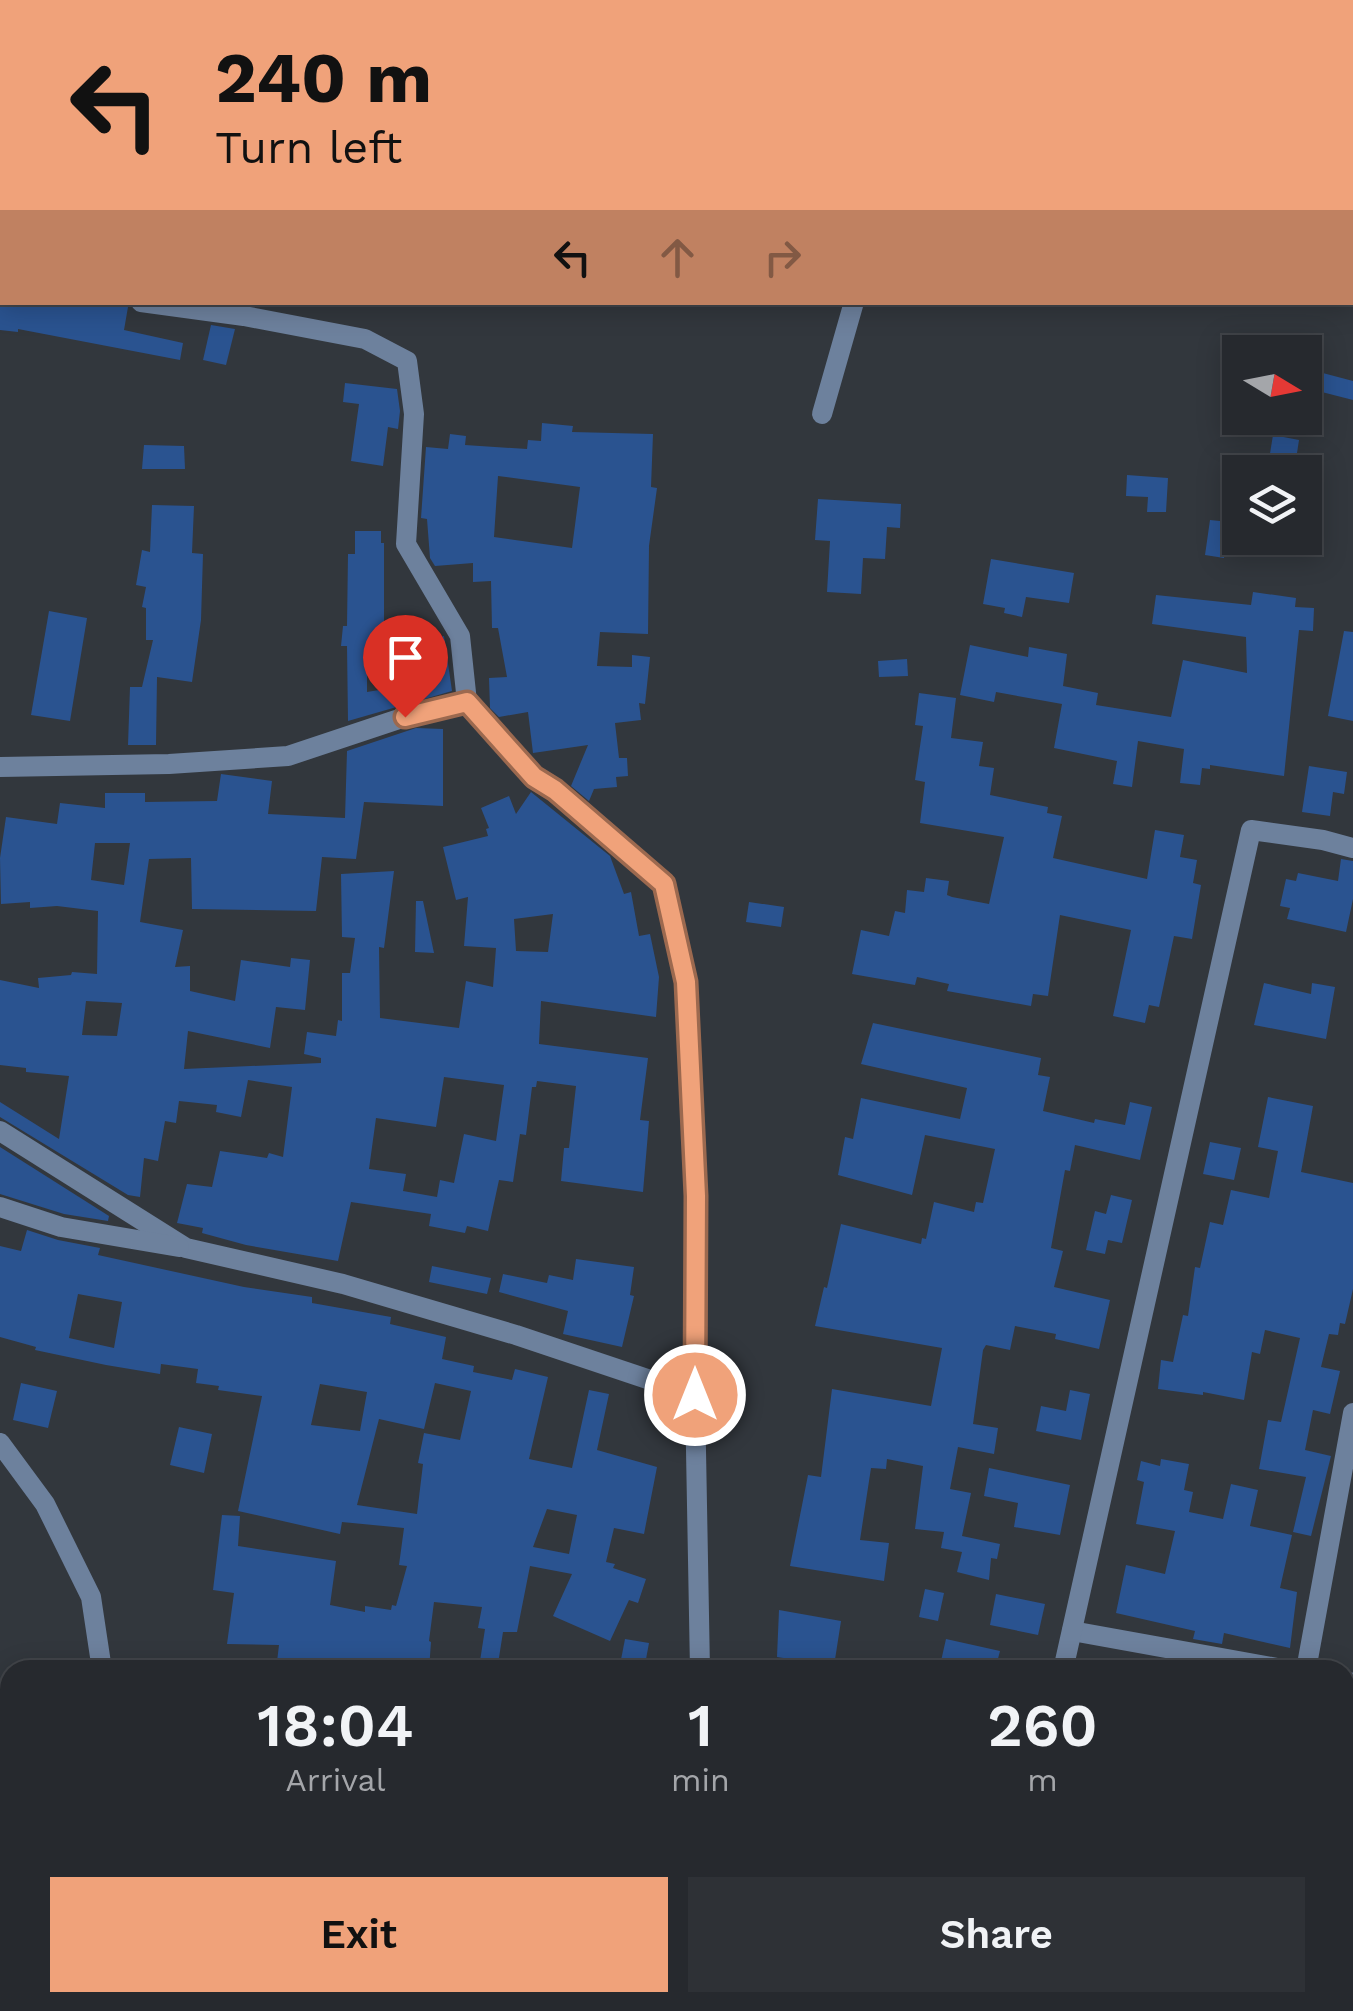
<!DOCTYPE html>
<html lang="en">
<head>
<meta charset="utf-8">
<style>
  :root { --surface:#26292e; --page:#2e3136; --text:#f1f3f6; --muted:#a4a6aa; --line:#42454a; --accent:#f0a27a }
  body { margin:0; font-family:"Work Sans",sans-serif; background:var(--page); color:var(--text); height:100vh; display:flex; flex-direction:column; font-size:38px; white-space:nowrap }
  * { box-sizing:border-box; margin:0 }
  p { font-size:32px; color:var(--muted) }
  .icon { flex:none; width:55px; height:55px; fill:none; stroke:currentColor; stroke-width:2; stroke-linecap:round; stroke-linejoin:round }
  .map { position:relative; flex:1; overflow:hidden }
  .side { position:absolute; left:0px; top:1660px; width:1355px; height:352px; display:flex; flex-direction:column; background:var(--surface); border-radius:30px 30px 0 0; box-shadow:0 5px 25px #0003,0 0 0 2px var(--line) }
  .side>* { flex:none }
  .hud { position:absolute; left:0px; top:0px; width:1355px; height:305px; box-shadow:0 5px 25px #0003,0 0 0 2px var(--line); background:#f0a27a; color:#111; overflow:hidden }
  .needle { width:65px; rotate:100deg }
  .fabs { position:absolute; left:1222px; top:335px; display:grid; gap:20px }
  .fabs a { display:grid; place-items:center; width:100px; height:100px; border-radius:0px; background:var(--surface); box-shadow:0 5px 25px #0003,0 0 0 2px var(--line); font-size:50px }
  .pin { position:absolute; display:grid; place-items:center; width:85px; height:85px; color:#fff; margin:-102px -42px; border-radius:50% 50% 50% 0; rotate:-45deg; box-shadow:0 0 10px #0007 }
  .pin .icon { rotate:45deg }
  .me { position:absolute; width:110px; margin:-55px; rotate:0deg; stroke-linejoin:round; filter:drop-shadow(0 0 8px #0008) }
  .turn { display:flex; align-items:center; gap:35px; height:210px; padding:0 50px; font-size:45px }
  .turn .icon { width:130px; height:130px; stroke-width:2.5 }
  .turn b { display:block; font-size:70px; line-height:85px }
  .lanes { display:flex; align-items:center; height:95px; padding:0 50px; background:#0003; justify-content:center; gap:50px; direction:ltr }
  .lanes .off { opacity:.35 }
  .eta { display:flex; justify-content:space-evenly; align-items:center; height:170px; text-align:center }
  .eta b { font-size:60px; font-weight:600; line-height:70px }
  .primary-button { display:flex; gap:20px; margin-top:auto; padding:20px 50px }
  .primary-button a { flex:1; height:115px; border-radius:0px; background:var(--accent); color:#111; font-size:40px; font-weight:600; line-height:115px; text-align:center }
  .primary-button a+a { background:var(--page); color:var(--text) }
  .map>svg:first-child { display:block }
  .building { fill:#2a5390; fill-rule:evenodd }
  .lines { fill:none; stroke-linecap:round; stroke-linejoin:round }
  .street { stroke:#6d819d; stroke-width:20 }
  .route-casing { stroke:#9c694f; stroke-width:25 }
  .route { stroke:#f0a27a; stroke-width:18 }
</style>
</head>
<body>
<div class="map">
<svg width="1353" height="2011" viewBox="0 0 1353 2011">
  <rect width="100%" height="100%" fill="#32373d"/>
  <g class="building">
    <polygon points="0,302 108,302 128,307 124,330 183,343 180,360 18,329 18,332 0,330"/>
    <polygon points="211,325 235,329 226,365 203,360"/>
    <polygon points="1319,372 1353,381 1353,400 1314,390"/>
    <polygon points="345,383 397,389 400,411 398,429 388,427 383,466 351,461 359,404 343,402"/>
    <path d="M542 423 573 426 572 432 653 434 651 487 657 488 649 546 648 634 600 632 597 666 632 667V655L650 657 645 704 639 703 641 720 615 723 619 758H627L628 776 616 777 617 787 594 789 589 801 571 786 588 745 533 753 528 712 499 717 490 708 489 678 507 677 498 628H492L491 581 473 582V563L435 566 430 558 427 519 421 518 426 447 448 449 450 434 466 436 465 445 527 449 528 440 541 441ZM498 476 580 487 572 548 494 537Z"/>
    <polygon points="1273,435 1299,440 1294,472 1267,472"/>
    <polygon points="144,445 184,446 185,469 142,469"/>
    <polygon points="1127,475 1168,478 1166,512 1147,512 1148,497 1126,496"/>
    <polygon points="818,499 901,504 900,528 887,527 885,559 863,558 861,594 827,592 830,541 815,540"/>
    <polygon points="152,505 194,506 192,553 203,554 201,620 192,682 157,677 156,745 128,745 130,687 142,687 153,640 146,640 146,608 142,607 146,587 136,585 142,550 150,552"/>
    <polygon points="1210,520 1240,523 1238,550 1225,548 1224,558 1205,555"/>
    <polygon points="355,531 381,531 381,543 384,543 384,648 367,648 367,692 421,683 413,643 444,636 452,691 348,721 347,646 341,646 343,626 347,626 348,554 355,554"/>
    <polygon points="991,559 1074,573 1069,603 1026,597 1022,617 1004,613 1005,608 983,604"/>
    <polygon points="1253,592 1296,598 1295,607 1314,608 1313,631 1299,630 1284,776 1210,765 1210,769 1202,768 1200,785 1180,783 1184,749 1138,741 1132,787 1113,784 1117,761 1054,748 1062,704 996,692 994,702 960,695 970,645 1028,657 1029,647 1067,654 1063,686 1098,693 1096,705 1171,717 1183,660 1247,673 1246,637 1152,624 1156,595 1251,605"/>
    <polygon points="49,611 87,618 70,721 31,715"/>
    <polygon points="1344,631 1353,632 1353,721 1328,716"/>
    <polygon points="907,659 908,676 879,677 878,661"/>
    <polygon points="919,693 956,698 951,738 983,742 979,766 994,768 990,795 1048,807 1047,813 1062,816 1053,858 1147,879 1155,830 1184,835 1180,857 1197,860 1193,883 1201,885 1192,939 1174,936 1159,1007 1149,1005 1145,1023 1113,1016 1131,930 1060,915 1048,996 1033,994 1031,1006 947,991 949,984 917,977 915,985 852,974 861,930 889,936 895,911 905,913 907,890 924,892 926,878 949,881 947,895 952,897 989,904 1004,837 920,823 925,782 915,780 923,726 915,725"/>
    <path d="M416 728 443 729V806L364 802 356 859 322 857 316 911 192 909 191 858 149 859 140 922 183 930 175 967 190 966V991L235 1001 241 960 290 967 291 958 310 960 305 1010 276 1007 270 1048 188 1031 184 1069 321 1063V1058L304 1054 307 1032 336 1036 338 1020 342 1021V973H350L355 938 342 937 341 874 394 871 384 948 379 947 380 1018 459 1028 466 981 493 987 496 948 464 946 468 897 456 900 443 847 488 836 486 829 489 828 481 808 509 796 516 814 531 792 610 856 624 894 631 892 639 936 650 934 659 977 656 1017 541 1001 539 1044 648 1058 640 1120 649 1121 643 1192 561 1181 564 1148H569L576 1086 537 1081 536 1087H532L526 1135 520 1134 513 1182 499 1180 488 1231 467 1226 465 1233 429 1226 431 1214 351 1202 338 1261 246 1245 202 1233 203 1228 177 1223 187 1184 212 1187 220 1151 267 1158 269 1153 283 1157 292 1087 248 1080 241 1117 216 1112 217 1105 179 1101 176 1123 165 1121 158 1161 144 1158 140 1197 128 1195 0 1117V1102L59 1139 69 1076 26 1072V1068L0 1065V980L39 988 38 978 71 975 72 972 97 974 98 911 57 906 30 908V902L1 904 0 858 6 817 57 824 60 803 105 808V793H145V802L217 801 221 774 272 781 268 814 345 818 347 751ZM95 843H130L124 885 91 880ZM553 914 548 952 516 951 514 919ZM86 1001 122 1003 117 1036 82 1035ZM444 1077 504 1085 496 1141 464 1134 454 1183 440 1180 437 1197 403 1191 406 1174 369 1169 376 1118 436 1127Z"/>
    <polygon points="1309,766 1347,772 1344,794 1333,792 1330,816 1302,812"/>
    <polygon points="1341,859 1353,861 1353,899 1346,932 1287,919 1290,908 1280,906 1286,879 1296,881 1298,873 1338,881"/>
    <polygon points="416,901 423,901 434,953 415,952"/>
    <polygon points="749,902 784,907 781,927 746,922"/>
    <polygon points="1264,983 1311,994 1312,983 1335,987 1326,1039 1254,1025"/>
    <polygon points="873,1023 1041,1058 1038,1075 1050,1077 1043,1111 1094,1123 1095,1119 1125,1125 1130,1102 1152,1107 1140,1160 1075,1145 1070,1171 1065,1170 1051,1248 1063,1251 1054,1287 1110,1300 1099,1349 1055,1339 1056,1334 1015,1326 1010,1350 986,1345 983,1350 973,1424 998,1428 994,1454 958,1447 950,1489 971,1493 962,1536 1000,1544 997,1559 991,1558 989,1580 957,1572 962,1552 941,1548 944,1532 915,1529 923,1466 887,1459 886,1469 871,1468 860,1540 889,1543 884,1581 790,1566 808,1475 821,1477 832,1389 931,1406 942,1348 815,1326 824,1287 827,1288 841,1224 921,1244 922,1238 926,1239 934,1202 974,1212 976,1202 983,1203 995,1149 925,1135 912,1195 838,1175 845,1137 853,1139 861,1098 960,1119 967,1088 861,1064"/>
    <polygon points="1268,1097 1313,1106 1301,1172 1353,1183 1353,1289 1345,1324 1340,1323 1338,1335 1329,1334 1321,1367 1340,1371 1330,1414 1313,1410 1305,1450 1331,1456 1311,1536 1293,1532 1306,1477 1259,1469 1268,1420 1281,1422 1300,1338 1265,1330 1260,1354 1252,1352 1244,1400 1203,1392 1203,1395 1158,1389 1161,1360 1173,1362 1183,1315 1188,1316 1195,1267 1200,1268 1210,1222 1223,1225 1231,1190 1269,1198 1278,1151 1258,1147"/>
    <polygon points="1210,1142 1241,1148 1234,1180 1203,1174"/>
    <polygon points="0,1147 109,1216 108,1221 64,1214 0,1194"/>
    <polygon points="1111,1195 1132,1200 1122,1243 1108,1240 1105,1254 1086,1250 1095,1211 1106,1214"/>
    <path d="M27 1230 58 1240 100 1248 98 1255 244 1287 312 1297V1303L391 1317 390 1324 446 1337 442 1359 474 1366 473 1372 512 1380 515 1369 548 1377 529 1459 572 1468 589 1390 609 1394 597 1450 657 1467 644 1534 614 1528 606 1562 615 1564 613 1568 646 1579 638 1603 629 1600 610 1641 553 1616 572 1574 530 1566 517 1632H503L498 1664 480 1661 485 1629 478 1628 482 1607 434 1602 429 1641 431 1642 429 1670H276L279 1645 227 1644 234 1593 213 1590 222 1515 240 1516 238 1546 336 1561 330 1605 365 1612V1606L391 1610 392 1605 396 1606 407 1566 399 1565 404 1528 342 1522 340 1534 238 1511 262 1396 218 1390 219 1386 196 1383 198 1369 161 1364 160 1374 106 1365 35 1350 36 1347 0 1337V1246L21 1251ZM78 1294 122 1302 114 1348 69 1338ZM435 1383 471 1391 460 1440 424 1433 418 1463 423 1464 417 1514 357 1505 379 1419 424 1429ZM320 1384 367 1392 360 1431 311 1425ZM547 1509 577 1515 569 1554 533 1547Z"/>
    <polygon points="576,1259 634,1267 630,1295 634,1296 622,1347 563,1334 568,1311 499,1292 503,1274 547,1283 549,1275 573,1280"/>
    <polygon points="432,1266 491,1278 487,1294 429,1282"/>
    <polygon points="21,1383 57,1391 48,1428 13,1420"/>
    <polygon points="1070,1390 1090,1394 1081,1440 1036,1431 1041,1406 1066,1411"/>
    <polygon points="179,1427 212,1434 204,1473 170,1465"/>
    <polygon points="1161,1459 1189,1464 1184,1490 1193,1492 1189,1512 1223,1519 1231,1484 1258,1490 1250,1526 1292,1535 1280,1588 1297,1592 1290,1648 1224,1633 1222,1644 1193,1639 1195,1631 1116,1613 1126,1565 1165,1574 1175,1531 1136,1524 1144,1482 1137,1480 1141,1461 1160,1466"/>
    <polygon points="989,1468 1070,1485 1060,1535 1014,1527 1018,1503 984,1496"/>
    <polygon points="925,1589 944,1593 938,1621 919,1617"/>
    <polygon points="996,1594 1045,1604 1038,1635 990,1625"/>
    <polygon points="779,1610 841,1621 834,1666 777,1657"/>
    <polygon points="625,1639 649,1643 644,1670 619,1670"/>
    <polygon points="946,1639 1000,1651 995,1670 939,1670"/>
  </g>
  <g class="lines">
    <g class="street">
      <polyline points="941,2 942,0"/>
      <polyline points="0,285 2,285"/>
      <polyline points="141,302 244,316 365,339 407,361 414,414 406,544 460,636 467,702"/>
      <polyline points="822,414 854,302"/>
      <polyline points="0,767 169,764 288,756 405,717 467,702 534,777 555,790 664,884 685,982 696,1196 695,1395 700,1670"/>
      <polyline points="0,1131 186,1248 343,1284 516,1335 695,1395"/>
      <polyline points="0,1207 61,1227 179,1247"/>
      <polyline points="0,1443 45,1504 91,1597 102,1670"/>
      <polyline points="1072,1631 1288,1670"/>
      <polyline points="1063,1670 1251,830 1323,840 1353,848"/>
      <polyline points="1306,1670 1353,1413"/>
      <polyline points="1345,1681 1353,1683"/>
      <polyline points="703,2002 703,2011"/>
      <polyline points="61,2011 62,2002"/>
      <polyline points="989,2011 991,2002"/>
      <polyline points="1222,2011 1225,2002"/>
    </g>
  </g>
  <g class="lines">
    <g class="route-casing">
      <polyline id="route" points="405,717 467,702 534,777 555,790 664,884 686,982 696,1196 695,1395"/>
    </g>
    <use href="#route" class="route"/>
  </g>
</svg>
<div class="fabs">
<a><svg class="needle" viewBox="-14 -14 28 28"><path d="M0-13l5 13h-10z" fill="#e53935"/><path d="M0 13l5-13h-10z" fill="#a4a6aa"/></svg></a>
<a><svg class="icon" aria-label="layers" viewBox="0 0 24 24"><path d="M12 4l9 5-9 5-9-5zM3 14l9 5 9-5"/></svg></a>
</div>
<div class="pin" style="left:405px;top:717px;background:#d93025"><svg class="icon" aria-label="arrive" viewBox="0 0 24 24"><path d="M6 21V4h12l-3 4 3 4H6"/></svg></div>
<svg class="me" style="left:695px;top:1395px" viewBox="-20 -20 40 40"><circle r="17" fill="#f0a27a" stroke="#fff" stroke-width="3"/><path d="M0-11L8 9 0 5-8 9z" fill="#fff"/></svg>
<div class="hud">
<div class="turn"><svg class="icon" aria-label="left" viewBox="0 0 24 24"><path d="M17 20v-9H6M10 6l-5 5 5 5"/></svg><div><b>240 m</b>Turn left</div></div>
<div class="lanes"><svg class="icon" aria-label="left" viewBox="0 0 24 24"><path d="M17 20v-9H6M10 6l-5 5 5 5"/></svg><svg class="icon off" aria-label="ahead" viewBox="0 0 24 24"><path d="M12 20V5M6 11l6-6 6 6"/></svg><svg class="icon off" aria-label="right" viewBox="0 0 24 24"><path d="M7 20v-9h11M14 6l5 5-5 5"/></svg></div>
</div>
<section class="side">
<div class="eta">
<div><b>18:04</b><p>Arrival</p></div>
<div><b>1</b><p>min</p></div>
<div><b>260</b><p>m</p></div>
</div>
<div class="primary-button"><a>Exit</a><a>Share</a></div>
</section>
</div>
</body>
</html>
